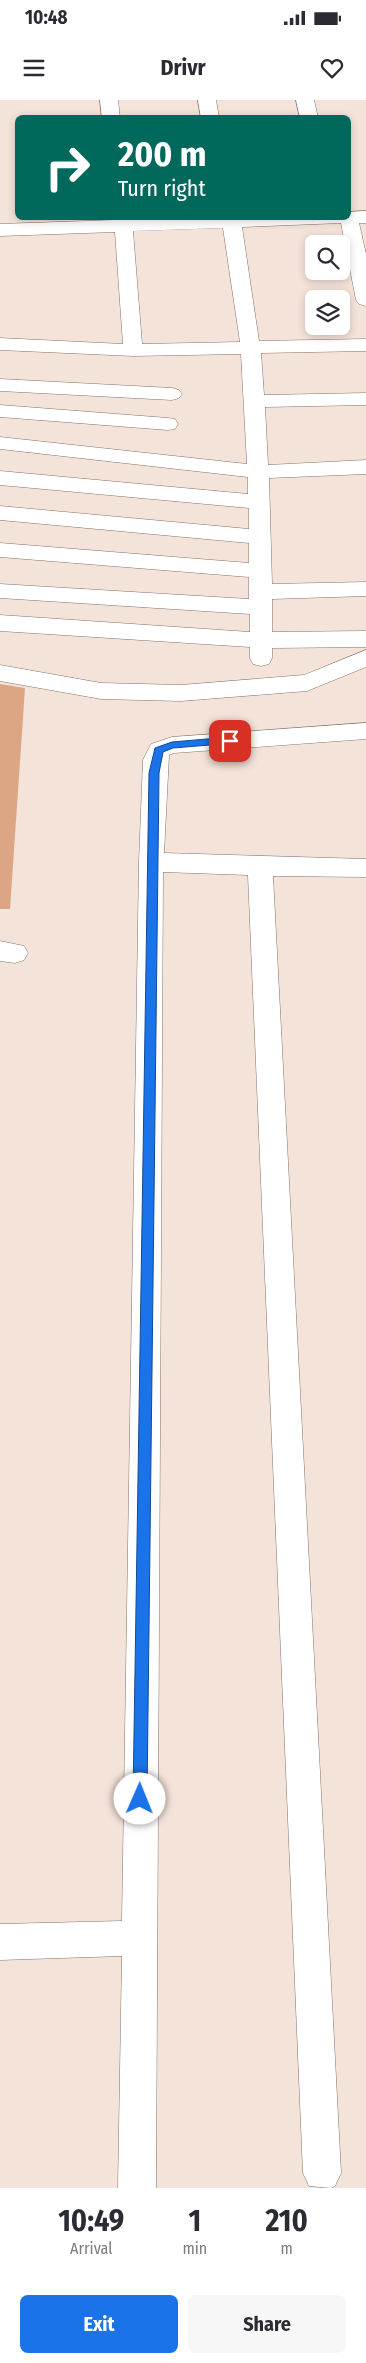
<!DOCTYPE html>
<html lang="en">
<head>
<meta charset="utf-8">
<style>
  :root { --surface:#fff; --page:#f7f7f7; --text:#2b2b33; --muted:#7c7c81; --accent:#1a73e8 }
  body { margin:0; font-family:"Fira Sans Condensed",sans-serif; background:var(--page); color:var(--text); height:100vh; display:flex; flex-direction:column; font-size:19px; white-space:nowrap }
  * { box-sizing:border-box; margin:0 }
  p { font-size:16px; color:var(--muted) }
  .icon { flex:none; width:28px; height:28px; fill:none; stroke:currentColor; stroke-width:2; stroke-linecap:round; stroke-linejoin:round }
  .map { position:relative; height:2088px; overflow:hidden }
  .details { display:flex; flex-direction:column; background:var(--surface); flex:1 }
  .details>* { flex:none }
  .banner { position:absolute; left:15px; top:15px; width:336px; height:105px; border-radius:8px; box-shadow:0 2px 8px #0003; background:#00695c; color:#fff; overflow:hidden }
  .fabs { position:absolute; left:305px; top:135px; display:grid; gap:10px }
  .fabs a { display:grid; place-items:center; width:45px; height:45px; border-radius:8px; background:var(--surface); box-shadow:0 2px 8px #0003; font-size:25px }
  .pin { position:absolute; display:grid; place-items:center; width:42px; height:42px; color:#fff; margin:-21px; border-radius:10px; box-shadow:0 2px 8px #0006 }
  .me { position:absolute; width:55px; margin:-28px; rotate:1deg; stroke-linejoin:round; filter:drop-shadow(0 0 4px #0008) }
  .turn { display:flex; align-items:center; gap:18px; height:105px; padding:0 20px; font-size:22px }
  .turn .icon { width:65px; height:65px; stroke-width:2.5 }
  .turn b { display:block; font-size:35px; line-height:42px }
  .eta { display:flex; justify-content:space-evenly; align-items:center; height:85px; text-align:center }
  .eta b { font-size:30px; font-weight:700; line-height:35px }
  .primary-button { display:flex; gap:10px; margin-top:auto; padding:10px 20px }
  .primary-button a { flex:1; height:58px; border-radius:8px; background:var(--accent); color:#fff; font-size:20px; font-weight:700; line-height:58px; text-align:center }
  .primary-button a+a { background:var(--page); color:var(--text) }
  .status { display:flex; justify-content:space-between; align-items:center; height:35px; padding:0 25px; background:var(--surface); direction:ltr }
  .status svg { height:14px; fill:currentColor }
  header { display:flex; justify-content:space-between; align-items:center; height:65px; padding:0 20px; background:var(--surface); font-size:22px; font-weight:700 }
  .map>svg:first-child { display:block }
  .green { fill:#dca685 }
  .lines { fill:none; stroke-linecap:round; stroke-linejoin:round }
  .minor-casing { stroke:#827269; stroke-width:1 }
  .minor { fill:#fff; fill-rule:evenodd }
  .route { fill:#1a73e8; stroke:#114b97 }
</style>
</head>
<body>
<div class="status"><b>10:48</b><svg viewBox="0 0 49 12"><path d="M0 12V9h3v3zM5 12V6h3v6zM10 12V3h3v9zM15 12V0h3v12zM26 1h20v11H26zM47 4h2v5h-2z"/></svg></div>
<header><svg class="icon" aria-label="menu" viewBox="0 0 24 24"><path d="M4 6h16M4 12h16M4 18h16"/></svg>Drivr<svg class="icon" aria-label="heart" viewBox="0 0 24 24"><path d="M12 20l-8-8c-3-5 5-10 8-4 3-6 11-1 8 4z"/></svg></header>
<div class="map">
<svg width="366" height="2088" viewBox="0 0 366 2088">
  <rect width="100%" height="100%" fill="#f4e3d9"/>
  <polygon class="green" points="0,584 25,588 10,809 0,809"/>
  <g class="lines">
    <g class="minor-casing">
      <g id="minor">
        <polygon points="100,0 118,0 120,18 102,18"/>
        <polygon points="198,0 216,0 219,18 201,18"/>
        <polygon points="296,0 314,0 318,18 300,18"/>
        <path d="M366 111V123H359L366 154V206L359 204 356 200 341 123 242 127 259 241 366 239V251L261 253 264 295 366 293V305L265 307 268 365 366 360V374L269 378 272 484 366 482V496L272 499V532L366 531V547L272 548V558L269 564 261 566 253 564 250 558V547L0 531V515L250 532V514L0 498V484L249 499V477L0 457V443L249 463V443L0 420V406L249 429V408L0 385V371L248 394V377L0 349V337L247 364 241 254 133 256 0 250V238L123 244 115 132 0 136V124L114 120V118H132V120L349 118V112ZM223 128 240 242 142 244 133 131Z"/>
        <polygon points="0,279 172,288 179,290 182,294 179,298 172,300 0,291"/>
        <polygon points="0,305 168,318 175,319 178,324 175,329 168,330 0,317"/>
        <polygon points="366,550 366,567 307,591 181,601 101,599 0,581 0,565 101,583 181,585 304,575"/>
        <polygon points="366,623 366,639 174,653 169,655 164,753 366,759 366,777 273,776 341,2073 335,2086 331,2088 309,2086 303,2073 248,775 163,772 156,2088 118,2088 122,1856 0,1860 0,1824 122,1821 139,762 143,660 151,644 172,637"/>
        <polygon points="0,841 24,846 28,853 24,860 15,863 0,861"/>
      </g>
    </g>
    <use href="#minor" class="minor"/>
  </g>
  <polygon class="route" points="230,637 234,638 234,643 173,648 163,652 159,673 147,1699 145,1704 140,1706 135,1704 133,1699 149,673 155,648 172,642"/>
</svg>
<div class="fabs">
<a><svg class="icon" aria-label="search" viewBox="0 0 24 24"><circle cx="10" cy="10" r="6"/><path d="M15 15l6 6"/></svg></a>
<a><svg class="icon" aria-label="layers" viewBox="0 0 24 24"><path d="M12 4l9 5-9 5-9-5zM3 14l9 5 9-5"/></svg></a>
</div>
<div class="pin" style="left:230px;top:641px;background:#d93025"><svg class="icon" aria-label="arrive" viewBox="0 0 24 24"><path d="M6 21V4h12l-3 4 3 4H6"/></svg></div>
<svg class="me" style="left:140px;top:1699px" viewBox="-20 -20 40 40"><circle r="19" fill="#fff"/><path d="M0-13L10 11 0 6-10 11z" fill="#1a73e8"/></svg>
<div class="banner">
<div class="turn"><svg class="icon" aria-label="right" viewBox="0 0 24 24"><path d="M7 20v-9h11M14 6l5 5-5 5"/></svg><div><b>200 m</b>Turn right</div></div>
</div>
</div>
<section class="details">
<div class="eta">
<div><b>10:49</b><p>Arrival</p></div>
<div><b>1</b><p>min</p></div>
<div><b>210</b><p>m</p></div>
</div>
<div class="primary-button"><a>Exit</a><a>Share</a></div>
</section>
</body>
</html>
